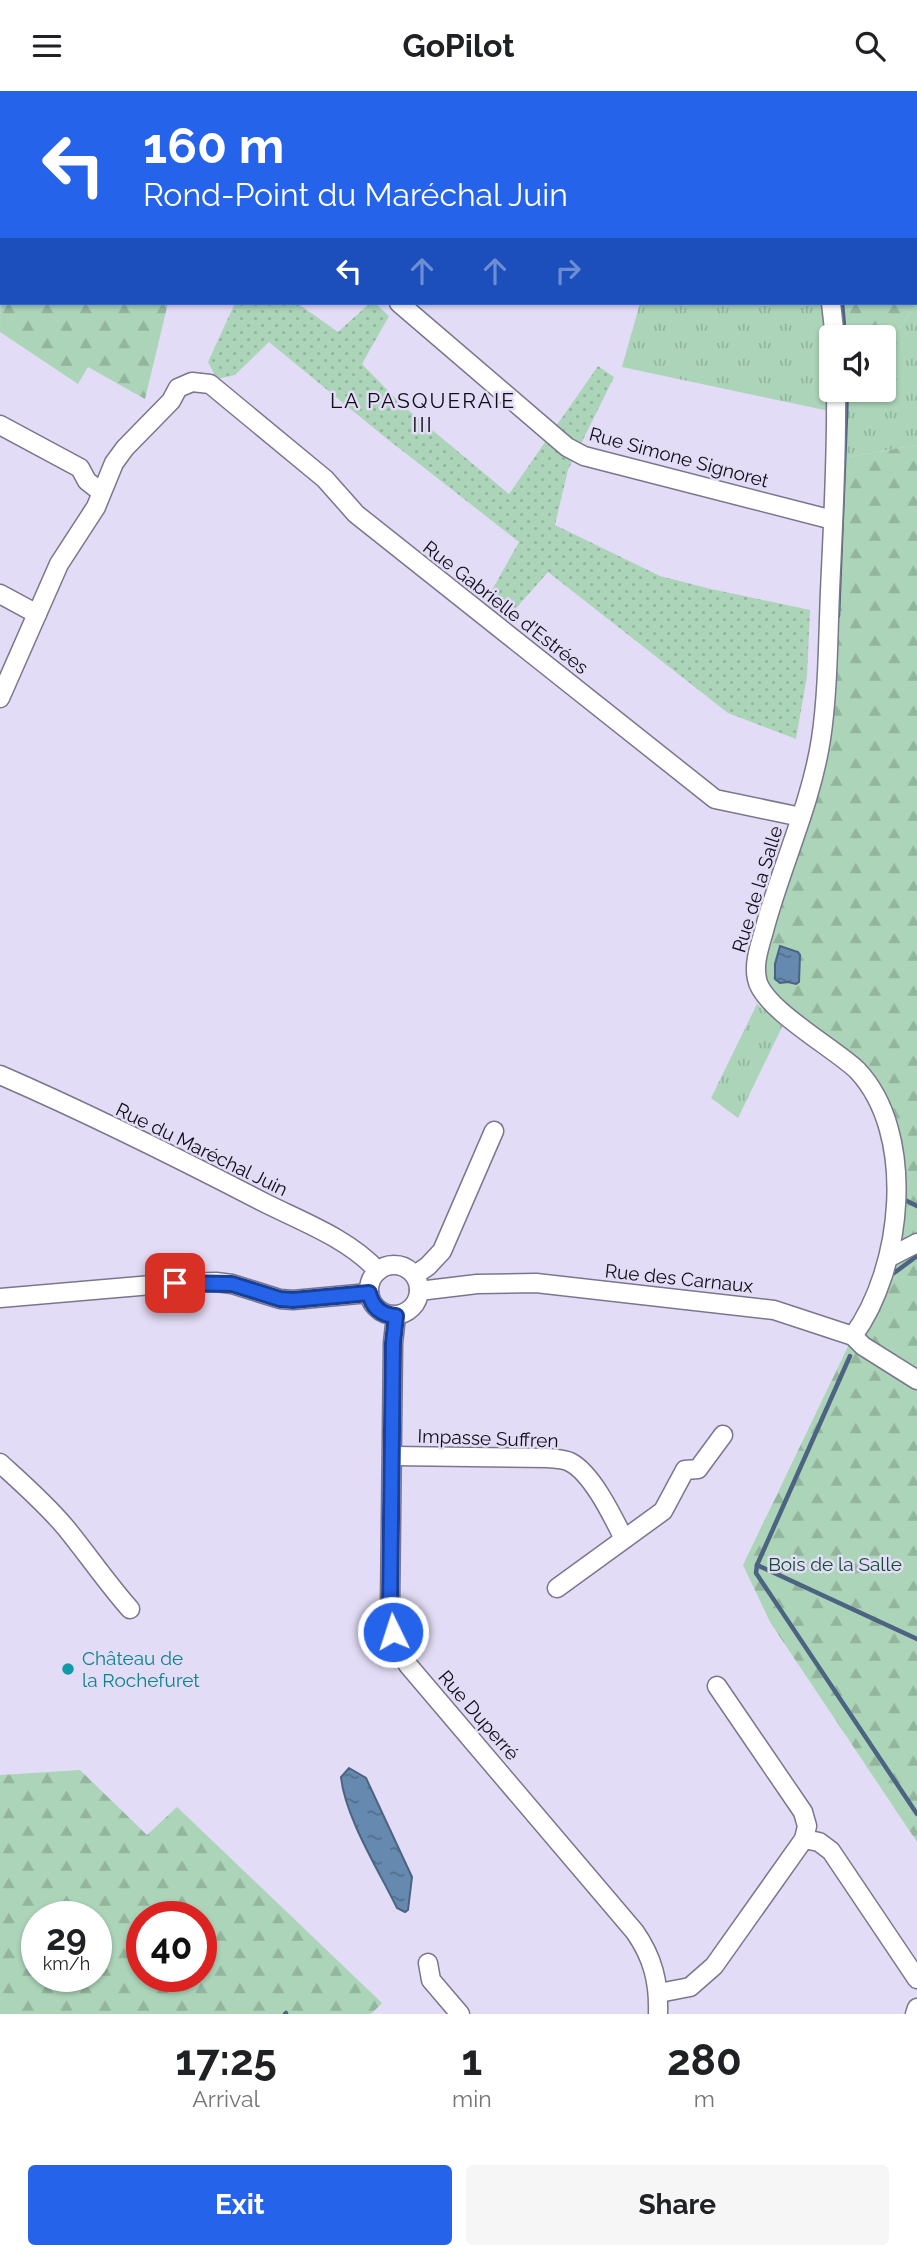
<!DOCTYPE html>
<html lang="en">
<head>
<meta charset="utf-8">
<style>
  :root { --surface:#fff; --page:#f6f6f6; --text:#202124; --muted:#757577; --accent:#2563eb }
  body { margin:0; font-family:Raleway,sans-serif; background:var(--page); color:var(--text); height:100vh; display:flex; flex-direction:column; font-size:26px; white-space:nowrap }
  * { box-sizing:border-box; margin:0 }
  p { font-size:23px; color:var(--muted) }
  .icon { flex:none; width:38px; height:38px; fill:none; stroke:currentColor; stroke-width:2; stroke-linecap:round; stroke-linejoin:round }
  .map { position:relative; height:1923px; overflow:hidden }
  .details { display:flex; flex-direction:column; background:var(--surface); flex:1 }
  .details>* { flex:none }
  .top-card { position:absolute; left:0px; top:0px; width:917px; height:214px; box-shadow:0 2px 5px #0004; background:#2563eb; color:#fff; overflow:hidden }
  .fabs { position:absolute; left:819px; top:234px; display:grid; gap:14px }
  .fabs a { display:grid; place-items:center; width:77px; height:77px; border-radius:7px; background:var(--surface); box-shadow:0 2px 5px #0004; font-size:35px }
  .speed { position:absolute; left:21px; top:1810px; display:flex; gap:14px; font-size:35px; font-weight:700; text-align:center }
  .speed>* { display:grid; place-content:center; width:91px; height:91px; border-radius:50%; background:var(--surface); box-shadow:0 2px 5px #0004; line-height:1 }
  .speed small { font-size:18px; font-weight:400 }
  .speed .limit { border:10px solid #d22; background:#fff; color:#111 }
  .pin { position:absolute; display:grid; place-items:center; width:60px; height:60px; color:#fff; margin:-30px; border-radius:14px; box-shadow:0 4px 10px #0006 }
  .me { position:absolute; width:77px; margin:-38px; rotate:356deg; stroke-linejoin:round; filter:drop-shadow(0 0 5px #0008) }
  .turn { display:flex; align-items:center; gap:24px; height:147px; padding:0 28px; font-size:32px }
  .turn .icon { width:91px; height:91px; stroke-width:2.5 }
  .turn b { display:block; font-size:49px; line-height:60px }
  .lanes { display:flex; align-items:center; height:66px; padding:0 28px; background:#0003; justify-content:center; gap:35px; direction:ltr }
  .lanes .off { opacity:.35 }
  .eta { display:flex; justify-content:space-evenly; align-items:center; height:119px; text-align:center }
  .eta b { font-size:42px; font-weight:700; line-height:49px }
  .action { display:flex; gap:14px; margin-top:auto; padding:14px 28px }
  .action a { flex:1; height:80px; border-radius:7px; background:var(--accent); color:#fff; font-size:28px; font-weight:700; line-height:80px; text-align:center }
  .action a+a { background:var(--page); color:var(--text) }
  header { display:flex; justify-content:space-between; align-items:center; height:91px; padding:0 28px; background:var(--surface); font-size:32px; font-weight:700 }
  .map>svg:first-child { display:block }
  .grass { fill:url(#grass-tufts) }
  .forest { fill:url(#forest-firs); fill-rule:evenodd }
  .park { fill:url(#park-dots) }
  .water { fill:url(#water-ripples); stroke:#4c6481; stroke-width:2 }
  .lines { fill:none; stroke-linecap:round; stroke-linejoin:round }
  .stream { stroke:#4c6481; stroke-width:4.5 }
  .minor-casing { stroke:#7b768c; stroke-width:21 }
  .minor { stroke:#fff; stroke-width:18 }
  .route-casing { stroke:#184099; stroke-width:18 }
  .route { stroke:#2563eb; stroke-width:12 }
  .culture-dot { fill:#0f9aa8; stroke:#e3dcf6; stroke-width:2.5 }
  .labels { text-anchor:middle; stroke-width:5; stroke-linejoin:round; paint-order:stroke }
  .street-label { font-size:19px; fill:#0f0d15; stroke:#e3dcf6 }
  .park-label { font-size:19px; fill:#124e2f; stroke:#e3dcf6 }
  .culture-label { font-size:19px; fill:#0d838f; stroke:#e3dcf6; text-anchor:start }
  .neighbourhood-label { font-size:21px; letter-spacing:2px; fill:#0f0d15; stroke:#e3dcf6 }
</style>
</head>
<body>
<header><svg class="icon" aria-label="menu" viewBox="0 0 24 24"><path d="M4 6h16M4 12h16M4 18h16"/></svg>GoPilot<svg class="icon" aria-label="search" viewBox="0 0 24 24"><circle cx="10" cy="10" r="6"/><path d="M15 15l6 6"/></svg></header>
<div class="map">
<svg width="917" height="1923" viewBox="0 0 917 1923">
  <defs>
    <pattern id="grass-tufts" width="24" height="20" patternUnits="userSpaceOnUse" patternTransform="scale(1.75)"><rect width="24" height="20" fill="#acd4b9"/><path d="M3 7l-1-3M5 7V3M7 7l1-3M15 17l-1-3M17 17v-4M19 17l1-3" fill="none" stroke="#93b59e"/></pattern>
    <pattern id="forest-firs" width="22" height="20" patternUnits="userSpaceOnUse" patternTransform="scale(1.75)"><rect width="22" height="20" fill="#acd4b9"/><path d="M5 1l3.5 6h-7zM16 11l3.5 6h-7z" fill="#93b59e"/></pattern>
    <pattern id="park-dots" width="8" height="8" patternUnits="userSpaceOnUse" patternTransform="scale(1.75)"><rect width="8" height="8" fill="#acd4b9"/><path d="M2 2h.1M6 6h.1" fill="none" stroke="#93b59e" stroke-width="1.8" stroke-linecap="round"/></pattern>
    <pattern id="water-ripples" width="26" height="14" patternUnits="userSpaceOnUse" patternTransform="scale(1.75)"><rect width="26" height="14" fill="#668aaf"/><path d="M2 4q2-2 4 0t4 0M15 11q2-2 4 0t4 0" fill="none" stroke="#526f8d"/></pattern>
  </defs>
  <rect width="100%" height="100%" fill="#e3dcf6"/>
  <g class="grass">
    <polygon points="342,0 804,0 804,2"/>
    <polygon points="640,212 826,212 831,263 829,320 622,276"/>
    <polygon points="917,213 917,354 843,367 844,299 884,299 883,247 900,236"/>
    <polygon points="757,913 783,934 738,1027 711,1007"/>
  </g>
  <g class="forest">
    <polygon points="2,45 2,212 168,212 145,308 88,276 78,293 0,241"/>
    <polygon points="915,110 917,213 900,236 883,247 842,247 838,212 915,212"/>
    <polygon points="917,354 917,1751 770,1531 743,1474 853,1245 896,1142 878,1003 757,888 818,701 843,367"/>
    <path d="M80 1679 147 1744 177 1716 382 1912 371 1923H0V1684ZM37 1825H96V1885H37ZM142 1825H201V1885H142Z"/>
  </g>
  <polygon class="park" points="235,212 297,212 338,241 370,212 375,212 389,225 362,273 401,313 509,403 598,275 614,286 568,379 555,434 660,485 711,498 810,519 807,585 796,648 728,622 548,481 511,523 487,508 519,451 381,343 269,251 235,284 217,288 208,271"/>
  <g class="water">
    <polygon points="780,855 798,861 800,864 799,891 796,893 788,891 780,892 775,888 775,873"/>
    <path d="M349 1677 366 1687 412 1786 408 1819 405 1821 397 1817C379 1780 345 1726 341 1686Z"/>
  </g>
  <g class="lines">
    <g class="stream">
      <polyline points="842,212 845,247"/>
      <polyline points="838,525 847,299"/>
      <polyline points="905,1109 917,1115"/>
      <polyline points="894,1182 917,1165"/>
      <polyline points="850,1265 757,1474 756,1482 917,1723"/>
      <polyline points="757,1474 917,1548"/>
      <polyline points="285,1923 286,1922"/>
    </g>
    <g class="minor-casing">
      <g id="minor">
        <polyline points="285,0 292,2"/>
        <polyline points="97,2 98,0"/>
        <polyline points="234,2 235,0"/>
        <polyline points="810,2 810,0"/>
        <polyline points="399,212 567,356 584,365 833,429"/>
        <polyline points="831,212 835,247"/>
        <path d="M836 299C837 366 833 433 830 500 828 548 828 602 821 648 811 713 782 773 765 836 761 852 753 871 757 888 762 917 834 957 857 979 917 1042 903 1177 853 1245"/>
        <polyline points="0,334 80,377 87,390 101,401"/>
        <polyline points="0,503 37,523"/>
        <polyline points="0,607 59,473 96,416 114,372 125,357 171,310 178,297 192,291 210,293 325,388 356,423 715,708 801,726"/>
        <path d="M0 984C90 1023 178 1067 265 1112 303 1131 349 1148 378 1180"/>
        <polyline points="890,1166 917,1152"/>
        <circle cx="394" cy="1199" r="25"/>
        <polyline points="415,1184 428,1175 442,1160 494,1040"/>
        <polyline points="419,1200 477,1193 536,1192 774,1219 853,1245 863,1255 917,1289"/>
        <polyline points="0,1207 175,1192 216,1191 232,1193 280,1208 293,1209 369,1202"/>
        <path d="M396 1225 393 1252 390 1517 393 1541 408 1574 635 1841C653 1867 659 1891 658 1923"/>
        <path d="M393 1365 548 1367C555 1368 564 1368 570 1371 592 1382 613 1426 624 1448"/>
        <path d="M0 1372C23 1393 46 1413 66 1437 88 1464 107 1492 130 1518"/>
        <polyline points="557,1497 663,1420 685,1379 698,1378 723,1344"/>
        <polyline points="717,1595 803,1721 807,1735 804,1748"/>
        <polyline points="428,1872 431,1889 460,1923"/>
        <polyline points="659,1902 690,1896 714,1875 804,1748 819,1751 831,1760 917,1888"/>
        <polyline points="915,1923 917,1917"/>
      </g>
    </g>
    <use href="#minor" class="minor"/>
  </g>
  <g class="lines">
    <g class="route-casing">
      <path id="route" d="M175 1192 232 1193 280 1208 293 1209 369 1202C372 1216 381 1224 396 1225L393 1252 390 1517 393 1541"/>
    </g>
    <use href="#route" class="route"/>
  </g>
  <circle class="culture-dot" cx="68" cy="1578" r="7"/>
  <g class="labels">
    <g class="street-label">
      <text transform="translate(679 366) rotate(15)" y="7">Rue Simone Signoret</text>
      <text transform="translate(506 516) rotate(38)" y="7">Rue Gabrielle d’Estrées</text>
      <text transform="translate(757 798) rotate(-73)" y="7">Rue de la Salle</text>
      <text transform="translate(202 1058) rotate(26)" y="7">Rue du Maréchal Juin</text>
      <text transform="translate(679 1187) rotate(6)" y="7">Rue des Carnaux</text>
      <text transform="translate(488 1347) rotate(2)" y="7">Impasse Suffren</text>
      <text transform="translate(479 1624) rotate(49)" y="7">Rue Duperré</text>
    </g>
    <g class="park-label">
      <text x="835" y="1480">Bois de la Salle</text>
    </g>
    <g class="culture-label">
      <text x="82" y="1574">Château de<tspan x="82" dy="22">la Rochefuret</tspan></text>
    </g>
    <g class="neighbourhood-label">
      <text x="423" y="317">LA PASQUERAIE<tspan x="423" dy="24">III</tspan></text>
    </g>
  </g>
</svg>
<div class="fabs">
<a><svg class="icon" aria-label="sound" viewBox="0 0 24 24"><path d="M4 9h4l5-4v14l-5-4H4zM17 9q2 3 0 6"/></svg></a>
</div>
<div class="speed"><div>29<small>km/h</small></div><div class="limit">40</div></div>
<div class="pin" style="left:175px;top:1192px;background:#d93025"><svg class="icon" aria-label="arrive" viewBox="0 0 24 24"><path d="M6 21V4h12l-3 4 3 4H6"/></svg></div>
<svg class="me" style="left:393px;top:1541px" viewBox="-20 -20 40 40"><circle r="17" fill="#2563eb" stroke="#fff" stroke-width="3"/><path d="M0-11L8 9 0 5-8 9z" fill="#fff"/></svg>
<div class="top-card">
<div class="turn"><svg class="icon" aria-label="left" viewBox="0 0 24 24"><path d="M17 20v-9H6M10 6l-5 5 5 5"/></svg><div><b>160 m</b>Rond-Point du Maréchal Juin</div></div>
<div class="lanes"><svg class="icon" aria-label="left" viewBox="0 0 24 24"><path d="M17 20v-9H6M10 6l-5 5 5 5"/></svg><svg class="icon off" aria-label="ahead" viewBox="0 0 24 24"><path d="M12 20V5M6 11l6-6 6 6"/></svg><svg class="icon off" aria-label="ahead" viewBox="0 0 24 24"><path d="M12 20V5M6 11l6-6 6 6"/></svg><svg class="icon off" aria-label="right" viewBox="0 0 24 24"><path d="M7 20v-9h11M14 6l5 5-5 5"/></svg></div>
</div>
</div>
<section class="details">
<div class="eta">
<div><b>17:25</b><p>Arrival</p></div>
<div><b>1</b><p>min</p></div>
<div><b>280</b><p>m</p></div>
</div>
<div class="action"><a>Exit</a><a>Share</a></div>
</section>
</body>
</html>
